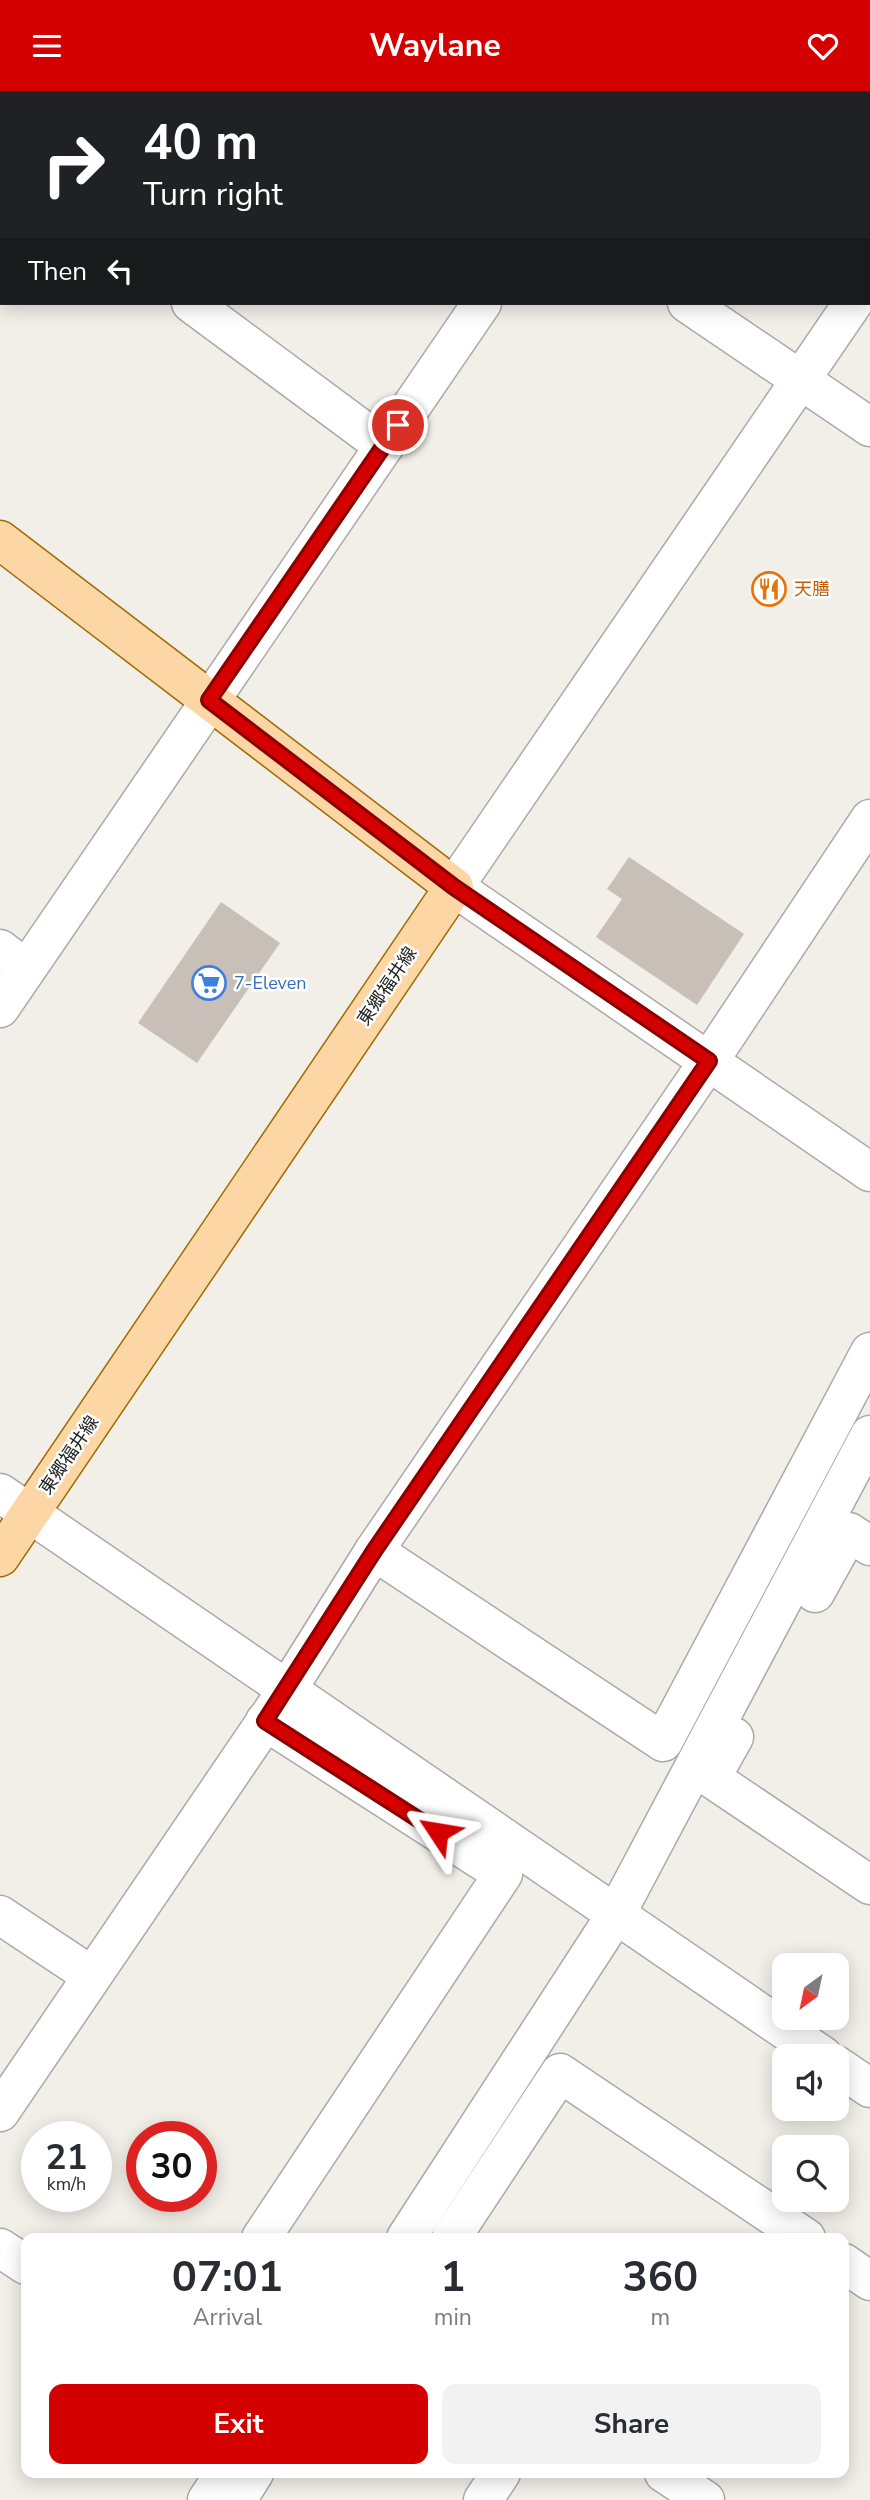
<!DOCTYPE html>
<html lang="en">
<head>
<meta charset="utf-8">
<style>
  :root { --surface:#fff; --page:#f2f2f3; --text:#2b2b33; --muted:#7c7c81; --accent:#d40000 }
  body { margin:0; font-family:"Nunito Sans","Noto Sans JP",sans-serif; background:var(--page); color:var(--text); height:100vh; display:flex; flex-direction:column; font-size:26px; white-space:nowrap }
  * { box-sizing:border-box; margin:0 }
  p { font-size:23px; color:var(--muted) }
  .icon { flex:none; width:38px; height:38px; fill:none; stroke:currentColor; stroke-width:2; stroke-linecap:round; stroke-linejoin:round }
  .map { position:relative; flex:1; overflow:hidden }
  .details { position:absolute; left:21px; top:2142px; width:828px; height:245px; display:flex; flex-direction:column; background:var(--surface); border-radius:14px; box-shadow:0 4px 18px #0003 }
  .details>* { flex:none }
  .guide { position:absolute; left:0px; top:0px; width:872px; height:214px; box-shadow:0 4px 18px #0003; background:#202124; color:#fff; overflow:hidden }
  .needle { width:46px; rotate:213deg }
  .controls { position:absolute; left:772px; top:1862px; display:grid; gap:14px }
  .controls a { display:grid; place-items:center; width:77px; height:77px; border-radius:14px; background:var(--surface); box-shadow:0 4px 18px #0003; font-size:35px }
  .speed { position:absolute; left:21px; top:2030px; display:flex; gap:14px; font-size:35px; font-weight:700; text-align:center }
  .speed>* { display:grid; place-content:center; width:91px; height:91px; border-radius:50%; background:var(--surface); box-shadow:0 4px 18px #0003; line-height:1 }
  .speed small { font-size:18px; font-weight:400 }
  .speed .limit { border:10px solid #d22; background:#fff; color:#111 }
  .pin { position:absolute; display:grid; place-items:center; width:60px; height:60px; color:#fff; margin:-30px; border:4px solid #fff; border-radius:50%; box-shadow:0 2px 7px #0007 }
  .me { position:absolute; width:77px; margin:-38px; rotate:303deg; stroke-linejoin:round; filter:drop-shadow(0 0 5px #0008) }
  .turn { display:flex; align-items:center; gap:24px; height:147px; padding:0 28px; font-size:32px }
  .turn .icon { width:91px; height:91px; stroke-width:2.5 }
  .turn b { display:block; font-size:49px; line-height:60px }
  .then { display:flex; align-items:center; height:66px; padding:0 28px; background:#0003; gap:14px; font-size:26px }
  .eta { display:flex; justify-content:space-evenly; align-items:center; height:119px; text-align:center }
  .eta b { font-size:42px; font-weight:700; line-height:49px }
  .button { display:flex; gap:14px; margin-top:auto; padding:14px 28px }
  .button a { flex:1; height:80px; border-radius:14px; background:var(--accent); color:#fff; font-size:28px; font-weight:700; line-height:80px; text-align:center }
  .button a+a { background:var(--page); color:var(--text) }
  header { display:flex; justify-content:space-between; align-items:center; height:91px; padding:0 28px; background:var(--accent); color:#fff; font-size:32px; font-weight:700 }
  .map>svg:first-child { display:block }
  .building { fill:#c7bfb8 }
  .lines { fill:none; stroke-linecap:round; stroke-linejoin:round }
  .minor-casing { stroke:#a9a9a9; stroke-width:41 }
  .major-casing { stroke:#a06b00; stroke-width:41 }
  .minor { stroke:#fff; stroke-width:38 }
  .major { stroke:#fcd6a4; stroke-width:38 }
  .route-casing { stroke:#8a0000; stroke-width:18 }
  .route { stroke:#d40000; stroke-width:12 }
  .labels { text-anchor:middle; stroke-width:5; stroke-linejoin:round; paint-order:stroke }
  .food-label { font-size:18px; fill:#c56008; stroke:#fff; text-anchor:start }
  .shop-label { font-size:18px; fill:#366cbe; stroke:#fff; text-anchor:start }
  .street-label { font-size:18px; fill:#222; stroke:#fff }
</style>
</head>
<body>
<header><svg class="icon" aria-label="menu" viewBox="0 0 24 24"><path d="M4 6h16M4 12h16M4 18h16"/></svg>Waylane<svg class="icon" aria-label="heart" viewBox="0 0 24 24"><path d="M12 20l-8-8c-3-5 5-10 8-4 3-6 11-1 8 4z"/></svg></header>
<div class="map">
<svg width="870" height="2409" viewBox="0 0 870 2409">
  <rect width="100%" height="100%" fill="#f2efe9"/>
  <g class="building">
    <polygon points="629,766 744,843 697,914 596,846 622,808 607,798"/>
    <polygon points="221,811 280,852 197,972 138,932"/>
  </g>
  <g class="lines">
    <g class="minor-casing">
      <g id="minor">
        <polyline points="384,0 387,2"/>
        <polyline points="310,2 311,0"/>
        <polyline points="0,70 2,71"/>
        <polyline points="191,212 384,355"/>
        <polyline points="687,212 870,336"/>
        <polyline points="853,212 454,796 870,1081"/>
        <polyline points="0,858 26,878"/>
        <polyline points="0,917 482,212"/>
        <polyline points="0,1402 823,1965"/>
        <polyline points="374,1460 663,1651 870,1261"/>
        <polyline points="815,1502 849,1441 870,1455"/>
        <polyline points="734,1646 711,1687 870,1794"/>
        <polyline points="0,1824 92,1885"/>
        <polyline points="836,1974 870,1997"/>
        <polyline points="0,2021 287,1599 374,1460 721,952 870,728"/>
        <polyline points="261,2147 503,1783 265,1630"/>
        <polyline points="406,2147 615,1825 870,1344"/>
        <polyline points="451,2147 560,1982 806,2147"/>
        <polyline points="0,2157 26,2174"/>
        <polyline points="844,2172 870,2190"/>
        <polyline points="664,2382 705,2409"/>
        <polyline points="207,2409 225,2382"/>
        <polyline points="237,2409 254,2382"/>
        <polyline points="483,2409 501,2382"/>
      </g>
    </g>
    <g class="major-casing">
      <polyline id="major" points="0,449 454,796 0,1466"/>
    </g>
    <use href="#minor" class="minor"/>
    <use href="#major" class="major"/>
  </g>
  <g class="lines">
    <g class="route-casing">
      <polyline id="route" points="398,334 209,609 454,796 709,970 374,1460 265,1630 438,1741"/>
    </g>
    <use href="#route" class="route"/>
  </g>
  <defs>
    <g id="restaurant-ring" transform="scale(1.75)"><circle r="9.5" fill="#fff" stroke="#e8710a" stroke-width="1.5"/><path d="M-5-6h1v4h1v-4h1v4h1v-4h1v5L-1.5 .5V6h-2V.5L-5-1ZM5-6V6H3V1.5H1.5Q1.5-4 5-6Z" fill="#e8710a"/></g>
    <g id="supermarket-ring" transform="scale(1.75)"><circle r="9.5" fill="#fff" stroke="#3f7fe0" stroke-width="1.5"/><path d="M-6-5.5h2.5l.6 2H6L4.5 2H-2.5L-4.4-4H-6ZM-1.5 3.2a1.3 1.3 0 1 0 .1 0ZM3 3.2a1.3 1.3 0 1 0 .1 0Z" fill="#3f7fe0"/></g>
  </defs>
  <g fill-rule="evenodd">
    <use href="#restaurant-ring" x="769" y="498"/>
    <use href="#supermarket-ring" x="209" y="892"/>
  </g>
  <g class="labels">
    <g class="food-label">
      <text x="794" y="504">天膳</text>
    </g>
    <g class="shop-label">
      <text x="234" y="898">7-Eleven</text>
    </g>
    <g class="street-label">
      <text transform="translate(387 895) rotate(-56)" y="6">東郷福井線</text>
      <text transform="translate(69 1364) rotate(-56)" y="6">東郷福井線</text>
    </g>
  </g>
</svg>
<div class="controls">
<a><svg class="needle" viewBox="-14 -14 28 28"><path d="M0-13l5 13h-10z" fill="#e53935"/><path d="M0 13l5-13h-10z" fill="#7c7c81"/></svg></a>
<a><svg class="icon" aria-label="sound" viewBox="0 0 24 24"><path d="M4 9h4l5-4v14l-5-4H4zM17 9q2 3 0 6"/></svg></a>
<a><svg class="icon" aria-label="search" viewBox="0 0 24 24"><circle cx="10" cy="10" r="6"/><path d="M15 15l6 6"/></svg></a>
</div>
<div class="speed"><div>21<small>km/h</small></div><div class="limit">30</div></div>
<div class="pin" style="left:398px;top:334px;background:#d93025"><svg class="icon" aria-label="arrive" viewBox="0 0 24 24"><path d="M6 21V4h12l-3 4 3 4H6"/></svg></div>
<svg class="me" style="left:438px;top:1741px" viewBox="-20 -20 40 40"><path d="M0-17L14 15 0 8-14 15z" fill="#d40000" stroke="#fff" stroke-width="4"/></svg>
<div class="guide">
<div class="turn"><svg class="icon" aria-label="right" viewBox="0 0 24 24"><path d="M7 20v-9h11M14 6l5 5-5 5"/></svg><div><b>40 m</b>Turn right</div></div>
<div class="then">Then<svg class="icon" aria-label="left" viewBox="0 0 24 24"><path d="M17 20v-9H6M10 6l-5 5 5 5"/></svg></div>
</div>
<section class="details">
<div class="eta">
<div><b>07:01</b><p>Arrival</p></div>
<div><b>1</b><p>min</p></div>
<div><b>360</b><p>m</p></div>
</div>
<div class="button"><a>Exit</a><a>Share</a></div>
</section>
</div>
</body>
</html>
